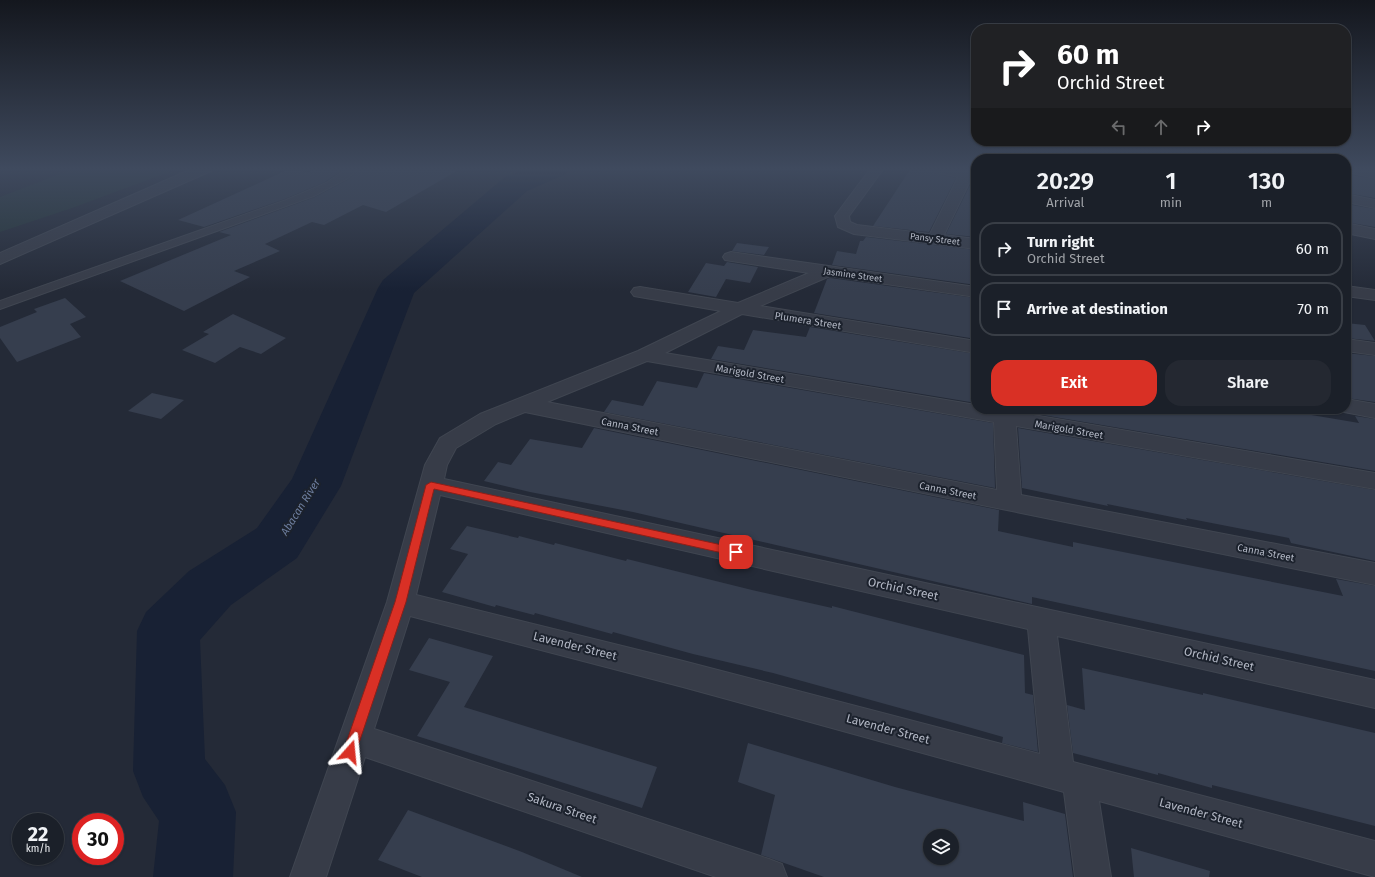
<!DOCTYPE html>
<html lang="en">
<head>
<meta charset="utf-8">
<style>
  :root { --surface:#1b2029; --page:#242831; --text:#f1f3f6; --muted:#a0a3a8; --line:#393e46; --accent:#d93025 }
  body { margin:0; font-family:"Fira Sans",sans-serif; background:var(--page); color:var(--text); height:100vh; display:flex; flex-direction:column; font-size:15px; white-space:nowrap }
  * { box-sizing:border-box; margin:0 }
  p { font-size:13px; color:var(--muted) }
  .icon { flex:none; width:22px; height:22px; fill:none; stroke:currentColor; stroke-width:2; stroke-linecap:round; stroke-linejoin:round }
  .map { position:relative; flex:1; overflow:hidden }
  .drawer { position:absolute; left:971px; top:154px; width:380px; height:260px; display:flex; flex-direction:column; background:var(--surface); border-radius:16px; box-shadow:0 1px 3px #0004,0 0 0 1px var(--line) }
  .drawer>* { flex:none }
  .banner { position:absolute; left:971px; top:24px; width:380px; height:122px; border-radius:16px; box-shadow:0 1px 3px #0004,0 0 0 1px var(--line); background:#202124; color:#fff; overflow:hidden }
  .controls { position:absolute; left:923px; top:829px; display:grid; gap:8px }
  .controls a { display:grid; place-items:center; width:36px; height:36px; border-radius:50%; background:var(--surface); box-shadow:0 1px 3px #0004,0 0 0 1px var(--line); font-size:20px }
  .speed { position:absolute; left:12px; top:813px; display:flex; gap:8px; font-size:20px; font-weight:700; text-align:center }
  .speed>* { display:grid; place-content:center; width:52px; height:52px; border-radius:50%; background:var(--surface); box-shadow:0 1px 3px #0004,0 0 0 1px var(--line); line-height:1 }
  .speed small { font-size:10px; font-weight:400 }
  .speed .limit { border:6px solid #d22; background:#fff; color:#111 }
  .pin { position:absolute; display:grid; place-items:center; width:34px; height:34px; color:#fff; margin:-17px; border-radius:8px; box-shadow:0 2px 6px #0006 }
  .me { position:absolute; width:44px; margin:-22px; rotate:18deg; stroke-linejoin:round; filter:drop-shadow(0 0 3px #0008) }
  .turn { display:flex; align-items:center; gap:14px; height:84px; padding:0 20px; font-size:18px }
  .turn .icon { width:52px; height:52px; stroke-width:2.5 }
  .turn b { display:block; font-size:28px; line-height:34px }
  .lanes { display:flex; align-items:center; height:38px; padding:0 20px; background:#0003; justify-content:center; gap:20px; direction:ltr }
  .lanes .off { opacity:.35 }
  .eta { display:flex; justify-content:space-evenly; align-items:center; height:68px; text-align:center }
  .eta b { font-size:24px; font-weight:600; line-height:28px }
  .action { display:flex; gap:8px; margin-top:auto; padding:8px 20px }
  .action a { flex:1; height:46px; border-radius:16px; background:var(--accent); color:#fff; font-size:16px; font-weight:600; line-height:46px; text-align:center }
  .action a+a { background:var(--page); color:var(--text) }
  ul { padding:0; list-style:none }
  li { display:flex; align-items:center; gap:12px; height:54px; margin:0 8px 6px; padding:0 12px; border:2px solid var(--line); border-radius:16px }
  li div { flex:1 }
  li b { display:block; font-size:15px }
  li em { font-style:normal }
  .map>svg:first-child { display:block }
  .green { fill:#253538 }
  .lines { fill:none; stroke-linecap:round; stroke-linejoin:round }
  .river { fill:#182134; fill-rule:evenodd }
  .building { fill:#363e4e; fill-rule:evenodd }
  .service-casing { stroke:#404651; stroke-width:2 }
  .minor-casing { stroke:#404651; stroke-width:2 }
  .tertiary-casing { stroke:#404651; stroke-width:2 }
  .service { fill:#373c48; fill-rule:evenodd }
  .minor { fill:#373c48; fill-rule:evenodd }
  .tertiary { fill:#373c48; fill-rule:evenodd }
  .route { fill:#d93025; stroke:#8d1f18 }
  .labels { text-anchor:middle; stroke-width:4; stroke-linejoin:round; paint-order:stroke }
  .far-street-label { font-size:9px; fill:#b2b7c4; stroke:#1c222d }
  .street-label { font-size:10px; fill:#b2b7c4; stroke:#1c222d }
  .water-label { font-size:11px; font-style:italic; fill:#6e7fa0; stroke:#1c222d }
  .near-street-label { font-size:12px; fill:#b2b7c4; stroke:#1c222d }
</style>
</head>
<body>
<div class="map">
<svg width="1375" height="877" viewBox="0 0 1375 877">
  <rect width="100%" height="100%" fill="#242a37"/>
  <polygon class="green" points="75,168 180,168 75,207 0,232 0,197"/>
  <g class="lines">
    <polygon class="river" points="528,168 570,168 566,174 527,191 414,293 341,486 297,558 231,605 200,640 205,759 225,785 236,812 233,877 153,877 159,821 143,797 133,771 137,631 146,612 189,571 257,528 292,479 378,288 383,280 505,177"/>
  </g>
  <g class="building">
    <polygon points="313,168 345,168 325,182 285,199 204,227 178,220 287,170 310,172"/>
    <polygon points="360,168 462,168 386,212 363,205 324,225 312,222 265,244 280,251 234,271 250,277 184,311 120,281 231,235 219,232 315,197 349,179"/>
    <polygon points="911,168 928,168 930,172 956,178 929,232 873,226"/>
    <polygon points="1346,174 1375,179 1375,198 1346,193"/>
    <polygon points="972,181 976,181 976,237 946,234"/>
    <polygon points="1346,204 1375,209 1375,227 1346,222"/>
    <polygon points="866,237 976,250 976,285 832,265 837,251 856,254 860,241 863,241"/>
    <polygon points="737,243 769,247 764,255 732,251"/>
    <polygon points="727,262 758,267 750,283 726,279 716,297 688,292 706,263 724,266"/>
    <polygon points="830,278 976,298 976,339 814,313 827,279"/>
    <polygon points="65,298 86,317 70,324 81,337 17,362 0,338 0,327 37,312 34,309"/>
    <polygon points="233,314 286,338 261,354 240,347 215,363 182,350 209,334 203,332"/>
    <polygon points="1346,323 1365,325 1375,341 1346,338"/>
    <polygon points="810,327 976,354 976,403 711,359 718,346 744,350 753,330 806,337"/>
    <polygon points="1346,353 1375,356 1375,402 1346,398"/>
    <polygon points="704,373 993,423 995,488 604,412 612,400 643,406 657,381 697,388"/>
    <polygon points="152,393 184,400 161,419 128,411"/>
    <polygon points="1007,409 1276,409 1359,423 1355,416 1375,419 1375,471"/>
    <polygon points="594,428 999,510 998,531 1073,547 1073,542 1343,596 1336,579 1375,586 1375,671 1032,597 1032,604 633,512 530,492 484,481 498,462 511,465 530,439 582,448"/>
    <polygon points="1018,428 1375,490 1375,561 1291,543 1289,538 1186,518 1187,520 1107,504 1108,506 1022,488"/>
    <polygon points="467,526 518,538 519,536 554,545 555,543 626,561 627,559 752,590 832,608 832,606 1024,655 1025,693 1033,695 1038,752 1002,743 1003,737 954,723 773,673 693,654 613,632 612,634 535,613 534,615 496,605 495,607 442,592 468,554 450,549"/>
    <polygon points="429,638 493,656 464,707 657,767 642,808 417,736 450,682 409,670"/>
    <polygon points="1082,668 1203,695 1203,693 1375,733 1375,826 1212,785 1212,788 1158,773 1158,775 1073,753 1067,705 1085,710"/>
    <path d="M748 743 895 787 1024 821 1023 802 1065 814 1073 877H824L761 855 775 795 738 782ZM930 836H952V858H930Z"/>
    <polygon points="408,810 522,852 582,877 422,877 378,860"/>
    <polygon points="1131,848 1210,871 1209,877 1134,877"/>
  </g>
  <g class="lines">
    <g class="service-casing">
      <polygon id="service" points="348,168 359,168 348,178 314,196 0,309 0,301 286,200 326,183"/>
    </g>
    <g class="minor-casing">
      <g id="minor">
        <polygon points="871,168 884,168 849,216 850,222 857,225 930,234 958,177 930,171 929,168 975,168 974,172 976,172 976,180 971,179 944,235 976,239 976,249 854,234 838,227 835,216"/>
        <polygon points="1346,168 1375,170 1375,178 1346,172"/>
        <polygon points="1346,194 1375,200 1375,208 1346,202"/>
        <polygon points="1346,223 1375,229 1375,239 1346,233"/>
        <path d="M731 252 976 287V297L830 276 760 306 976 341V353L742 314 665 353 976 405V409H998L1375 473V489L1016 426 1021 495 1375 563V585L525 412 496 424 456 448 447 465 444 479 1375 680V708L1057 636 1073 762 1375 841V877L1099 801 1111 877H1075L1064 792 683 687 410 616 374 729 769 859 782 864 787 877H716L365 757 326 877H290L387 602 425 465 440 438 480 414 638 351 721 311 634 296 631 292 634 288 640 287 738 303 809 273 725 260 723 257 725 254ZM647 361 994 422 997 490 547 402ZM440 495 1028 629 1040 754 683 661 416 595Z"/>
        <polygon points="1346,286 1375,290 1375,300 1346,296"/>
        <polygon points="1346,339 1375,343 1375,355 1346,351"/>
        <polygon points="1346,399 1375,404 1375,418 1339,411 1337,409 1346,409"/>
      </g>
    </g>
    <g class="tertiary-casing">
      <polygon id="tertiary" points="194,168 212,168 211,171 0,264 0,253"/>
    </g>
    <use href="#service" class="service"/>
    <use href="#minor" class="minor"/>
    <use href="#tertiary" class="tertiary"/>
  </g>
  <linearGradient id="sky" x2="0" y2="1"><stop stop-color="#14171e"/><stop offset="0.58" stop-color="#3f4a5e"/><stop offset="1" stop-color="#3f4a5e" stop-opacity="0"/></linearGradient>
  <rect width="1375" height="291" fill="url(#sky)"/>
  <polygon class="route" points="431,482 736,548 741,552 736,556 434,489 406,602 356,752 354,757 350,758 345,757 343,752 395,602 426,485"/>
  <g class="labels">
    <g class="far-street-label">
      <text transform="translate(935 239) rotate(7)" y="3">Pansy Street</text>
      <text transform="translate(853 275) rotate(8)" y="3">Jasmine Street</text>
    </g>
    <g class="street-label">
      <text transform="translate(808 320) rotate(9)" y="4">Plumera Street</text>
      <text transform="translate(750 373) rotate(10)" y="4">Marigold Street</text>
      <text transform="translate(630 426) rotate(11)" y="4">Canna Street</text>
      <text transform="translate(1069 429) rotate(10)" y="4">Marigold Street</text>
      <text transform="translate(948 490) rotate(11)" y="4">Canna Street</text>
      <text transform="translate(1266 552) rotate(11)" y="4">Canna Street</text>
    </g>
    <g class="water-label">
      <text transform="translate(300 507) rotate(-58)" y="4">Abacan River</text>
    </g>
    <g class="near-street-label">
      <text transform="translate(903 589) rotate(12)" y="4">Orchid Street</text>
      <text transform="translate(575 646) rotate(14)" y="4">Lavender Street</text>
      <text transform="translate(1219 659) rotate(13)" y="4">Orchid Street</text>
      <text transform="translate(888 729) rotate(15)" y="4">Lavender Street</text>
      <text transform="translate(562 808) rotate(19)" y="4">Sakura Street</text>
      <text transform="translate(1201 813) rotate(15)" y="4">Lavender Street</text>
    </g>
  </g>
</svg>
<div class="controls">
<a><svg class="icon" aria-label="layers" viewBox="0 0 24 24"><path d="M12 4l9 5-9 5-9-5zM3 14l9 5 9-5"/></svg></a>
</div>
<div class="speed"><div>22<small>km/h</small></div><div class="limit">30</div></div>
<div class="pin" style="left:736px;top:552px;background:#d93025"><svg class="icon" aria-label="arrive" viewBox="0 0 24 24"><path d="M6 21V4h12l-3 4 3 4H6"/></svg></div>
<svg class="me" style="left:350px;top:752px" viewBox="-20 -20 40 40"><path d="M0-17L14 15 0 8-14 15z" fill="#d93025" stroke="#fff" stroke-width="4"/></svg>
<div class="banner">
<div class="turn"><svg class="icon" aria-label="right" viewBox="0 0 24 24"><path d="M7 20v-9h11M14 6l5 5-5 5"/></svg><div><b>60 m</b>Orchid Street</div></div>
<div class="lanes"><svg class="icon off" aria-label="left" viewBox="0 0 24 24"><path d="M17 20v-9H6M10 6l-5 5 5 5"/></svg><svg class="icon off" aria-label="ahead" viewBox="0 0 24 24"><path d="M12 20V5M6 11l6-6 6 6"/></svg><svg class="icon" aria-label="right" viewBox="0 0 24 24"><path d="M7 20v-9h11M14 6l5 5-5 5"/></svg></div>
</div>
<section class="drawer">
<div class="eta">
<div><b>20:29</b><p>Arrival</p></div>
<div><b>1</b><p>min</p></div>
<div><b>130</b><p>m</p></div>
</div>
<ul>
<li><svg class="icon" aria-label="right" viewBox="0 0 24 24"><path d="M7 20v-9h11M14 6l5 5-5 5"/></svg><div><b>Turn right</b><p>Orchid Street</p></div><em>60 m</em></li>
<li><svg class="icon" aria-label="arrive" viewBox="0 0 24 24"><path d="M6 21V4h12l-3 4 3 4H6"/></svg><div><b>Arrive at destination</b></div><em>70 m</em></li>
</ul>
<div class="action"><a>Exit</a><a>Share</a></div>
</section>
</div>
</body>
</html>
